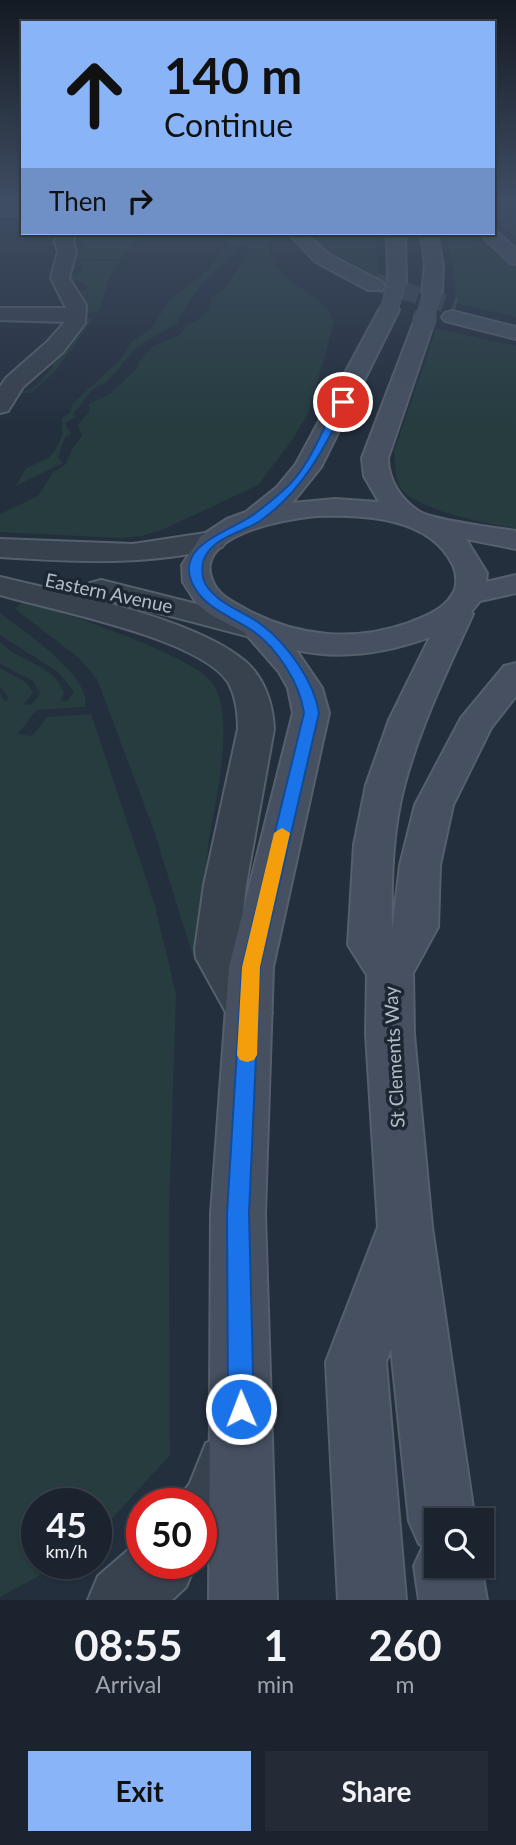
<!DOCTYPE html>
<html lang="en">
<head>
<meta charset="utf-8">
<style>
  :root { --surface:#1b232e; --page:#242b36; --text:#f1f3f6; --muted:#a0a4aa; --line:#39404a; --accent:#8ab4f8 }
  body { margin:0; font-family:Lato,sans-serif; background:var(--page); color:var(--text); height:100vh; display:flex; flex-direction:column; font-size:26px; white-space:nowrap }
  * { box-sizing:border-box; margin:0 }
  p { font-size:23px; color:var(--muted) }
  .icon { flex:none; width:38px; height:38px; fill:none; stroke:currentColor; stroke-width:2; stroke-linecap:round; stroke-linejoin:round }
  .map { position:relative; height:1600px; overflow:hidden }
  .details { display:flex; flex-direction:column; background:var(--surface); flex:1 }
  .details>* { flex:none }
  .guide { position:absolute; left:21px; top:21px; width:474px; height:214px; border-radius:0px; box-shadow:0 2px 5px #0004,0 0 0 2px var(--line); background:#8ab4f8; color:#111; overflow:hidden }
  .buttons { position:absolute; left:424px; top:1508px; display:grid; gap:14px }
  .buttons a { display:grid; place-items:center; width:70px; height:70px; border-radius:0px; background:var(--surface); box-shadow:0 2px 5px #0004,0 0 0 2px var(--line); font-size:35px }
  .speed { position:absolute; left:21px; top:1488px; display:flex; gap:14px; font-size:35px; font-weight:700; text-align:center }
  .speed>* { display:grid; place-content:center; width:91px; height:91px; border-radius:50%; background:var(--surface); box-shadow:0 2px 5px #0004,0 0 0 2px var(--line); line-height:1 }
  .speed small { font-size:18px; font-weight:400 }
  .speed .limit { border:10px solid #d22; background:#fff; color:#111 }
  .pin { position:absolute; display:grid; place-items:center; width:60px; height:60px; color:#fff; margin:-30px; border:4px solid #fff; border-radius:50%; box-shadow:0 2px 7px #0007 }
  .me { position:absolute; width:77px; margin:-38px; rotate:359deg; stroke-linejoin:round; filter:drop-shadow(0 0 5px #0008) }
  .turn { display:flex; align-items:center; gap:24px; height:147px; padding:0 28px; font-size:32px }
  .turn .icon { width:91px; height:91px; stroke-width:2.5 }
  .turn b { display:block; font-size:49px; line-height:60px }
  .then { display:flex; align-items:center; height:66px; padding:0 28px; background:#0003; gap:14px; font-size:26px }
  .eta { display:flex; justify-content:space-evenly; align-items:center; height:119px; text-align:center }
  .eta b { font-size:42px; font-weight:700; line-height:49px }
  .action { display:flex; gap:14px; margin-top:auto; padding:14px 28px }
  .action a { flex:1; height:80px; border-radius:0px; background:var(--accent); color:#111; font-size:28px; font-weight:700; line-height:80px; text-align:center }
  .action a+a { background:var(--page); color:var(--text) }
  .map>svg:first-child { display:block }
  .green { fill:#263c3f }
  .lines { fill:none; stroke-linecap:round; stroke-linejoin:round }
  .secondary-tunnel { stroke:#3a4453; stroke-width:18; stroke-dasharray:18 9; stroke-linecap:butt }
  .street-casing { stroke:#565f6c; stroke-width:4 }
  .secondary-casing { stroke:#565f6c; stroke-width:4 }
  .street { fill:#38414e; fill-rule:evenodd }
  .secondary { fill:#465061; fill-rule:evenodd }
  .secondary-bridge-far1-casing { stroke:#565f6c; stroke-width:19; stroke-linecap:butt }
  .secondary-bridge-casing { stroke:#565f6c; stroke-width:24; stroke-linecap:butt }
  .secondary-bridge-far1 { stroke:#465061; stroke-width:18 }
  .secondary-bridge { stroke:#465061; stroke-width:23 }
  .route { fill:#1a73e8; stroke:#114b97; stroke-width:2 }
  .slow { fill:#f59e0b }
  .labels { text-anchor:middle; stroke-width:7; stroke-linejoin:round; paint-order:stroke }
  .street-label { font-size:19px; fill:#b4bcc9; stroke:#1d2633 }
</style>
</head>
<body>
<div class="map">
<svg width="516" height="1600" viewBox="0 0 516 1600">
  <rect width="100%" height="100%" fill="#242f3e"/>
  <g class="green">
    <polygon points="494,202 516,202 516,240 494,214"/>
    <polygon points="86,233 142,233 121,259 74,259 74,254 84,250 84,244 73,241"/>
    <path d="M234 233H270C270 241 268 247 271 255 280 286 329 295 334 323L309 411 293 439 258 485 164 529 142 536 120 538 0 532V514L38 496 53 472 65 465 73 448 82 436 78 425 90 410 88 404 110 394 138 367V363L153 346 178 336 187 325 198 320 209 310 211 298C216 293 221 292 225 287 230 282 246 258 248 252L244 244 235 249V254L213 272 191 297 177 323 137 347 106 383 94 388 73 414 76 417 65 423 71 434 65 438 58 457 63 463 16 486 26 468 47 459 55 451 62 436V418L69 413 73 403 119 361 131 342 152 328 169 301 208 270 220 254 228 248 227 240Z"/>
    <path d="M308 233H376L378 278C355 269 318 258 308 233Z"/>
    <polygon points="445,233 473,233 477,239 470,239 473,243 480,243 516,268 516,317 456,303 453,266"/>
    <polygon points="119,261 110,276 98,313 88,313 79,293 88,288 82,282 69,279 69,276 81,273 83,266 73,262"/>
    <polygon points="87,318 94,318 55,371 31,393 19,393 35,387 54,366 49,361 69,345"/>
    <path d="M436 329 516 346V529C486 523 429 513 405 493 395 484 395 464 394 451Z"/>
    <path d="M24 601C61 611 187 654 210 680 239 713 213 808 208 848 204 885 201 922 194 959L153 828 97 679 79 658 15 609Z"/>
    <path d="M0 613C22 630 93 677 85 707L36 710 18 734 32 736 47 717 91 714 154 902 176 994 169 1215 170 1455 96 1536V1503H37V1563H63L0 1597V692L4 701H7L8 697 0 687V668L27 683 33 693 23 705 32 704 40 694 33 681 0 664V642C19 662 54 664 64 693L60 701H67L74 692 58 672 0 635Z"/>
  </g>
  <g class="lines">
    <polyline class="secondary-tunnel" points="375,282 456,307"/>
    <g class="street-casing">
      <g id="street">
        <rect x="0" y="205" width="23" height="10"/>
        <polygon points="58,233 76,233 73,241 76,252 69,278 86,305 85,323 63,352 23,387 8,411 0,413 0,387 6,378 47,342 65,322 0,320 0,308 66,308 51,278 58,252 55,241"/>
        <path d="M212 532 222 535 226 541 222 547C148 566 76 562 0 557V539L133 544Z"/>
        <path d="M0 577C67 593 195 618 246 662 265 679 273 705 274 729L246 885 239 949 240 958 272 1013 265 1025 249 1030 233 1025 196 958 195 949 204 885 238 729C238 714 236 696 228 682 199 638 52 610 0 595Z"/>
        <polygon points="101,580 269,622 274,629 269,636 258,639 90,595 86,589 90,583"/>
        <polygon points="229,1433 252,1443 261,1465 238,1527 224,1545 201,1555 201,1503 176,1503 190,1483 206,1443"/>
        <polygon points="142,1538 142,1563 196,1563 186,1587 172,1600 88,1600 98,1576"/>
      </g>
    </g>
    <g class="secondary-casing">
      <g id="secondary">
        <polygon points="494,229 516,249 516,264 510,263 479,233 494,233"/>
        <polygon points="288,233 306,233 328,254 382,282 385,286 382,290 368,290 316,262"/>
        <polygon points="387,233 405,233 406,282 397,288 388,282"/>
        <polygon points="421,233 437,233 443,265 442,292 432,298 422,292 425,265"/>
        <path d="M389 304 396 306 399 310 321 467 292 503 335 499 379 502 364 476 362 458 414 322 417 318H431L434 322 388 458C388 480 401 500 420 512 433 520 496 528 516 531V549L466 539 487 573 486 582 516 575V593L480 601 471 612 473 614C448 669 421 724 405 783 392 830 391 883 392 931L400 865 415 805 461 718 504 666 516 663V696L491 728 453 805 440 865 438 927 413 973 414 1034 432 1227 475 1521H436V1566L481 1565 487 1600H419L414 1566 423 1546 419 1544 409 1521 391 1348 386 1362 406 1600H338L326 1362 378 1227 366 1034 367 975 348 945 354 845 366 785 389 720 430 637C387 653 341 660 296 650L322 688 329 713 273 967 265 1214 277 1600H209L211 1214 229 967 293 713 288 688 279 672 245 633 211 615 197 604 183 582 182 565 201 536 227 519 246 512 277 487 296 464 379 310 382 306ZM316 516C363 515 429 516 453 565 457 574 458 587 452 595 443 610 424 617 408 623 354 642 299 637 249 611 237 604 222 598 215 586 185 535 287 519 316 516Z"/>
        <polygon points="452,311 516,327 516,339 445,321 442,317 445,313"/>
      </g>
    </g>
    <use href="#street" class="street"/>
    <use href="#secondary" class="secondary"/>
    <g class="secondary-bridge-far1-casing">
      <g id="secondary-bridge-far1">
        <polyline points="389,310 397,282"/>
        <polyline points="425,319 432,292"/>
      </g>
    </g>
    <g class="secondary-bridge-casing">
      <polyline id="secondary-bridge" points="424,322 425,317"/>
    </g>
    <use href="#secondary-bridge-far1" class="secondary-bridge-far1"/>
    <use href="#secondary-bridge" class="secondary-bridge"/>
  </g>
  <linearGradient id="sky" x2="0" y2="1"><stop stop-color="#141a22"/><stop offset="0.47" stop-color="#3f4d63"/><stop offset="1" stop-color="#3f4d63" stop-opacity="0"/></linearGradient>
  <rect width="516" height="426" fill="url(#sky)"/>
  <path class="route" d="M339 400 348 402C324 448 303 491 260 521 243 532 217 536 206 555 201 563 201 577 206 585 220 606 244 611 262 625 288 645 314 681 319 713L260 967 249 1214 254 1409 250 1418 241 1422 232 1418 228 1409 227 1214 242 967 304 713C300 683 276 646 250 629 230 616 203 607 192 583 175 544 231 531 253 515 265 506 279 495 290 484 312 461 323 427 339 400Z"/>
  <polygon class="slow" points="282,828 290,833 260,967 257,1055 254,1060 247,1062 240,1060 237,1055 242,967 274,833"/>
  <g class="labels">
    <g class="street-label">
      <text transform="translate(109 593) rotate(12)" y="7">Eastern Avenue</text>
      <text transform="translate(394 1057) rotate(-93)" y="7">St Clements Way</text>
    </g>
  </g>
</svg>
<div class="buttons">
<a><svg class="icon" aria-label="search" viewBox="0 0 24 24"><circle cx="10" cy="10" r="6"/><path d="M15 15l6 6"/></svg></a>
</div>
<div class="speed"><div>45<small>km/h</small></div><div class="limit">50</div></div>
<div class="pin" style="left:343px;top:402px;background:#d93025"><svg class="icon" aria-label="arrive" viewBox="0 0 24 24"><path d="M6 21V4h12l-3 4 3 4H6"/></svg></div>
<svg class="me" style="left:241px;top:1409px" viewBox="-20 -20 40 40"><circle r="17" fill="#1a73e8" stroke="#fff" stroke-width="3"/><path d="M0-11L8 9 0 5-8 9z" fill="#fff"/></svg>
<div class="guide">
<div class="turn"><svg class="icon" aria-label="ahead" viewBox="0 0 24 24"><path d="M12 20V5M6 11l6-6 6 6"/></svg><div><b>140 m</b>Continue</div></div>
<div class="then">Then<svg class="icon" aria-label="right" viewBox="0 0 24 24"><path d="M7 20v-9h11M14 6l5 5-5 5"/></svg></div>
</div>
</div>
<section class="details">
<div class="eta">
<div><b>08:55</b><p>Arrival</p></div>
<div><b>1</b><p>min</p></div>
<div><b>260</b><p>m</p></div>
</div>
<div class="action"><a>Exit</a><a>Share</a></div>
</section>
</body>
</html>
